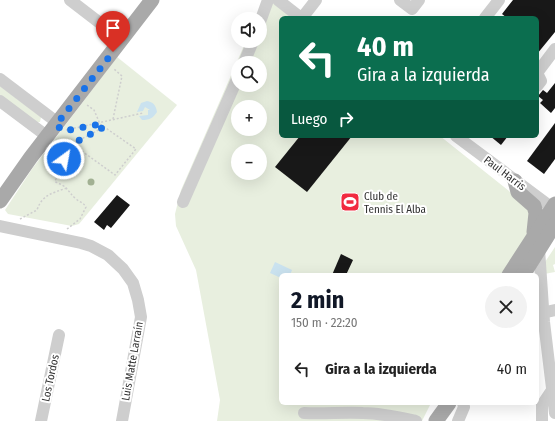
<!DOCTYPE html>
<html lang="es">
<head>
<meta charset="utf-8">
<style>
  :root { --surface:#fff; --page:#f2f2f2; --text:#222; --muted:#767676; --accent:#111827 }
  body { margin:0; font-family:"Fira Sans Condensed",sans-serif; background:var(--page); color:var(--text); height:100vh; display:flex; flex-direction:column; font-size:15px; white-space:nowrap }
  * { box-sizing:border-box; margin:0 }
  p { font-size:13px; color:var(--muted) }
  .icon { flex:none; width:22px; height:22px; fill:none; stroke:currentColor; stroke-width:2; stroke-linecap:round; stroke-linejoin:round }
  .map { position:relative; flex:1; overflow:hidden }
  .drawer { position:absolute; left:279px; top:273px; width:260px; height:132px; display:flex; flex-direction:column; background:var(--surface); border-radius:6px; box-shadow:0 4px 16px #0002 }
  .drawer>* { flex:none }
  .banner { position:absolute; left:279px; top:16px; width:260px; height:122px; border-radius:6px; box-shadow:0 4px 16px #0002; background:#0b6e4f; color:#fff; overflow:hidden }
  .fabs { position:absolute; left:231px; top:12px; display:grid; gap:8px }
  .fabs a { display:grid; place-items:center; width:36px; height:36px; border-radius:50%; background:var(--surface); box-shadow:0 4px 16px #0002; font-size:20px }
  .pin { position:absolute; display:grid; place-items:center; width:34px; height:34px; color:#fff; margin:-41px -17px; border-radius:50% 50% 50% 0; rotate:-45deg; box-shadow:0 0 4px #0007 }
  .pin .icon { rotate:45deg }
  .me { position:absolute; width:44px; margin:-22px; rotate:32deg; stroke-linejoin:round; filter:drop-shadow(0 0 3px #0008) }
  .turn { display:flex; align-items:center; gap:14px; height:84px; padding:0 12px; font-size:18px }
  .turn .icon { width:52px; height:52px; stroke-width:2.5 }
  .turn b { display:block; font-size:28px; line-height:34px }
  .then { display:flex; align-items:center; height:38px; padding:0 12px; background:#0003; gap:8px; font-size:15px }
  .round { display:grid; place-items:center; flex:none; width:42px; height:42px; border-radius:21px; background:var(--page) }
  .head { display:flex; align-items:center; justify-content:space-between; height:68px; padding:0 12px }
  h1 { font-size:24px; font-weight:700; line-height:30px; color:var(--accent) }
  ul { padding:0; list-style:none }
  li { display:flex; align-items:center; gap:12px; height:56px; padding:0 12px }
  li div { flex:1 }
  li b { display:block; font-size:15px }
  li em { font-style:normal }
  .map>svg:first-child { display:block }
  .green { fill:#e8efdf; fill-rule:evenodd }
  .water { fill:#cae2ef }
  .building { fill:#181818 }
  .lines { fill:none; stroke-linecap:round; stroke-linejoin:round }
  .path { stroke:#cecece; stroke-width:1.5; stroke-dasharray:2 2; stroke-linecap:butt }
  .minor { stroke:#cecece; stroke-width:12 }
  .major { stroke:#a9a9a9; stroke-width:15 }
  .tree { fill:#a2b193 }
  .route { stroke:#1a73e8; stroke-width:7; stroke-dasharray:0 12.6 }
  .labels { text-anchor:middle; stroke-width:4; stroke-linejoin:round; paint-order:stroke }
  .street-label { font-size:11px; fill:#313131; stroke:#fff }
  .poi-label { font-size:11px; fill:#313131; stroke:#fff; text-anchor:start }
</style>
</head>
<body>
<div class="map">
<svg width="555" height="421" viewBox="0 0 555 421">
  <rect width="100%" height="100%" fill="#fff"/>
  <g class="green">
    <path d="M269 0 292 18H281V136H440L539 215 503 275H281V403H431L422 421H217L220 400 196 270 176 226 175 214 181 190 246 41H260V19ZM238 63H260V85H238ZM238 107H260V129H238ZM238 151H260V173H238Z"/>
    <polygon points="117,57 177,105 79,224 72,226 8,214 5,210 32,169"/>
    <polygon points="0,86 41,117 40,122 37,122 0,95"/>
    <polygon points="555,247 555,264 553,265 555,272 544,274 543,265"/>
  </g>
  <g class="water">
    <path d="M147 101C153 102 156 105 157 112 153 118 150 120 142 120L139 116 148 115V110H150L145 107 143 111 137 112 141 103Z"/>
    <polygon points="275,262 292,270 290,275 281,275 281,278 270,273"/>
  </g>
  <g class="building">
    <polygon points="513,0 555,0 555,32 537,54 537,18 507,18 502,14"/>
    <polygon points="555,83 555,108 551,113 540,103 543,100 538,96 543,90 547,93"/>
    <polygon points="555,123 555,159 544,174 527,161"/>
    <polygon points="300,136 352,136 307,192 275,167"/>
    <polygon points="490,136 508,136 501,145"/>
    <polygon points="117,195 130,205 111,228 107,225 104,230 94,222"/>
    <polygon points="341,254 353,260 346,275 332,275"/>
  </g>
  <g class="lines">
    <g class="path">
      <polyline points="113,119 122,76 114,69"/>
      <polyline points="66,130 143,113"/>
      <polyline points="72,144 115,175 136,149 100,124 94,110 87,105"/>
      <path d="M20 219 37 210C42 195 52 193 67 188"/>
      <path d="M67 229 80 219 86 207C83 202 79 202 76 199 67 191 68 186 55 182V181L72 144 104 127"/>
    </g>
    <g class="minor">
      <polyline points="70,0 122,40"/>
      <polyline points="278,0 301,18"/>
      <polyline points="400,0 412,9 419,0"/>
      <polyline points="302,18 316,0"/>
      <polyline points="485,18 499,0"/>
      <polyline points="260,22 268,0"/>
      <polyline points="244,63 253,41"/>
      <polyline points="537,73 555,49"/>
      <polyline points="537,73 541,81 537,86"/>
      <polyline points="0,79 58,123"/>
      <polyline points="0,101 48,137"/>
      <polyline points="456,136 555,210"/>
      <polyline points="183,202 238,77"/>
      <polyline points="0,226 81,243 91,246 108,255 123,269 133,283 138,300 141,317 122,421"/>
      <polyline points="539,249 544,322 555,413"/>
      <polyline points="537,314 555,310"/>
      <path d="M304 413C324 414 344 412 363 413 381 413 398 417 416 421"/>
      <polyline points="41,421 59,335"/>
      <polyline points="458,421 464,407 463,403"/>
      <polyline points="542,421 542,405 552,390"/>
    </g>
    <g class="major">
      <polyline points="515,181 518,192 534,206 536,213 534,232"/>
      <polyline points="0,201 31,157 152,0"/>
      <polyline points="509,275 555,204"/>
      <polyline points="523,275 555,224"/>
      <polyline points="436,421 449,403"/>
    </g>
  </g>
  <circle class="tree" cx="91" cy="182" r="3.5"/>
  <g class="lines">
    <polyline class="route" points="64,159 72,144 104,127 100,124 64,131 56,125 113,52"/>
  </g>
  <defs>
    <g id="stadium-square" transform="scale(1)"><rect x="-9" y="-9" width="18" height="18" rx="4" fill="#f12a40" stroke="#fff"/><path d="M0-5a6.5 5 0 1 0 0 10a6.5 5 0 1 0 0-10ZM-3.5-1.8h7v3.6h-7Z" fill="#fff"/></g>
  </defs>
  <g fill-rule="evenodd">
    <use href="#stadium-square" x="350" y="202"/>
  </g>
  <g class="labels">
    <g class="street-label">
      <text transform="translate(505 173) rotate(37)" y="4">Paul Harris</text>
      <text transform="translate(132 361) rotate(-80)" y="4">Luis Matte Larraín</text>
      <text transform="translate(50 378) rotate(-78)" y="4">Los Tordos</text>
    </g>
    <g class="poi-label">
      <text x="364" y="200">Club de<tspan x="364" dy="13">Tennis El Alba</tspan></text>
    </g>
  </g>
</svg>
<div class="fabs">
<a><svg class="icon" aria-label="sound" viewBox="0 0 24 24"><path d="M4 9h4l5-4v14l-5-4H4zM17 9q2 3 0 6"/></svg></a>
<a><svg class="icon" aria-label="search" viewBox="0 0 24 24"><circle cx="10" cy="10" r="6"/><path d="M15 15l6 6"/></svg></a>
<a>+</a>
<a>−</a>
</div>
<div class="pin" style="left:113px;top:52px;background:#d93025"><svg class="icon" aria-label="arrive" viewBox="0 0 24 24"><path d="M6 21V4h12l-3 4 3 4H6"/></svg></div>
<svg class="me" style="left:64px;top:159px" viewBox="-20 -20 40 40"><circle r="17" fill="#1a73e8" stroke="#fff" stroke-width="3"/><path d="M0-11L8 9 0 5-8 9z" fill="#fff"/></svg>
<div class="banner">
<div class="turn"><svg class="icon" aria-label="left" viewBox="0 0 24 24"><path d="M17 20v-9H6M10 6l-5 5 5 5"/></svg><div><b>40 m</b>Gira a la izquierda</div></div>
<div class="then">Luego<svg class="icon" aria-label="right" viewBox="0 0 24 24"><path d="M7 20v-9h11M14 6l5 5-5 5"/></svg></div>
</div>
<section class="drawer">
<div class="head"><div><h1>2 min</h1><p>150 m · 22:20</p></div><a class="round"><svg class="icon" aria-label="close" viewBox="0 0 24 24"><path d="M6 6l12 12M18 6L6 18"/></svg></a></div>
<ul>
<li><svg class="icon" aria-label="left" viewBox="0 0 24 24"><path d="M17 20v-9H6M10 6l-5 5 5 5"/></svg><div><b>Gira a la izquierda</b></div><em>40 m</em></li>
</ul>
</section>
</div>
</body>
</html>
